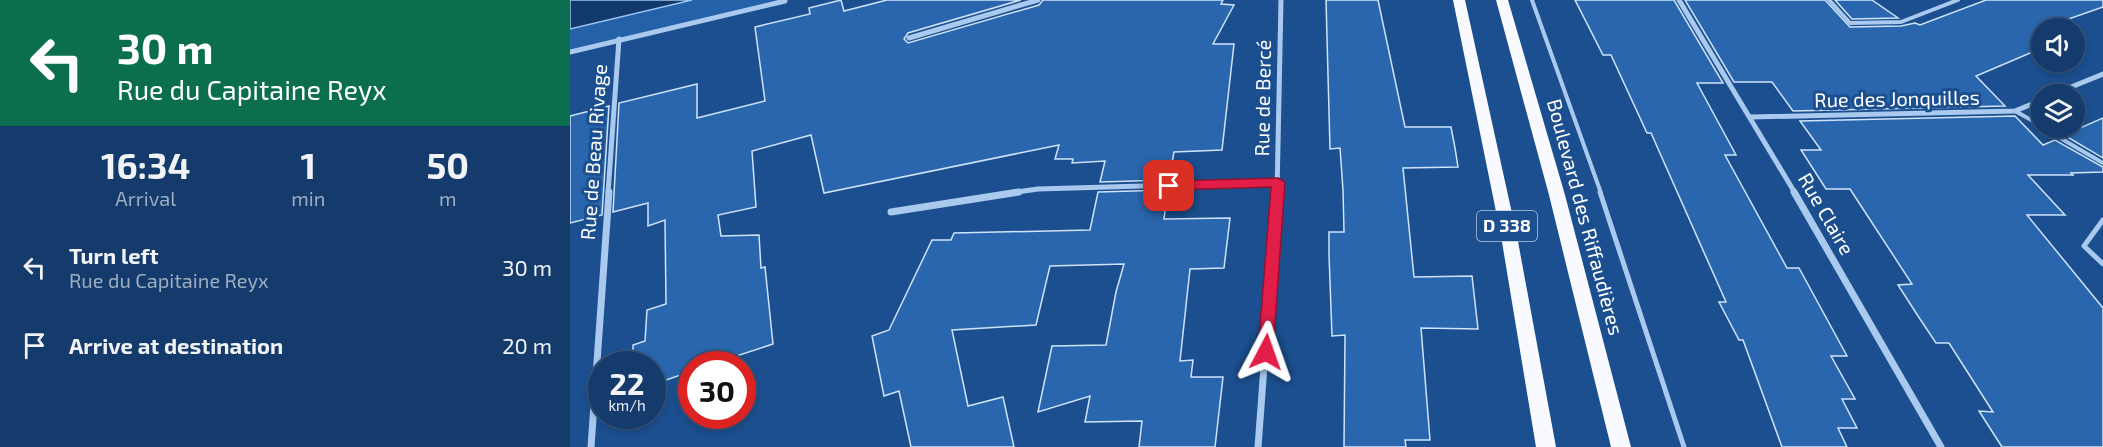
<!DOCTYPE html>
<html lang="en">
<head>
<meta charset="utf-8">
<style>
  :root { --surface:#143b6b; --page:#214673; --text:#f1f3f6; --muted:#9dadc1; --line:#33557e }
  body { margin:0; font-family:"Exo 2",sans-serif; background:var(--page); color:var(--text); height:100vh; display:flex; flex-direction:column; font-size:22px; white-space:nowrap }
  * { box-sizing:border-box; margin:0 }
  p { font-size:20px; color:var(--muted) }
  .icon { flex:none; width:33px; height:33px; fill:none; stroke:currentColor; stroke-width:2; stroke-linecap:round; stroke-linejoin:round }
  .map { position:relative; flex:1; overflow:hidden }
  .sheet { display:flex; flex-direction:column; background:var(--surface); width:570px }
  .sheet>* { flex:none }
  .banner { background:#0b6e4f; color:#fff; overflow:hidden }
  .fabs { position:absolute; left:1461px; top:18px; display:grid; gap:12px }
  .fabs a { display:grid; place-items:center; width:54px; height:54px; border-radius:50%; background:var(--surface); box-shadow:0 3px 9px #0003,0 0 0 2px var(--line); font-size:30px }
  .speed { position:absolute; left:18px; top:351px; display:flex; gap:12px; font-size:30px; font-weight:700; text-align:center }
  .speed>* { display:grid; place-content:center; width:78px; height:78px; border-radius:50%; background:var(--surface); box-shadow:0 3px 9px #0003,0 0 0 2px var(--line); line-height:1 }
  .speed small { font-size:15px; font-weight:400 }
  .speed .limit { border:9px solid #d22; background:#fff; color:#111 }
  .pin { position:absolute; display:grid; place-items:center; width:51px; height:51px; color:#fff; margin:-26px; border-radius:12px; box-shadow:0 3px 9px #0006 }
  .me { position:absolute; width:66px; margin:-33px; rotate:4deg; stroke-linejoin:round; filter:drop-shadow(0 0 4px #0008) }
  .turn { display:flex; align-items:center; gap:21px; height:126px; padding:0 18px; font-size:27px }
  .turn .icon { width:78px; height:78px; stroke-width:2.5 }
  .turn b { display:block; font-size:42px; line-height:51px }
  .eta { display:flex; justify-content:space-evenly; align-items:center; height:102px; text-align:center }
  .eta b { font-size:36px; font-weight:700; line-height:42px }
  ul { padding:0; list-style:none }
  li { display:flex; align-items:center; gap:18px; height:78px; padding:0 18px }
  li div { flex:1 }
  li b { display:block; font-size:22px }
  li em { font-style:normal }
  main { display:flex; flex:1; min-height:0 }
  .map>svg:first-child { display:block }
  .green { fill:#2461a8 }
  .water { fill:#123a6d; stroke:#9cc4f0; stroke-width:1.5 }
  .building { fill:#2a66ad; stroke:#cfe3fa; stroke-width:1.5 }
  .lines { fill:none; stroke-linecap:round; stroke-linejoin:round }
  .service-far1 { stroke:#a9c9ee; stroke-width:4 }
  .service { stroke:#a9c9ee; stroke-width:5 }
  .minor-far1 { stroke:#a9c9ee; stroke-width:5 }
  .minor { stroke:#a9c9ee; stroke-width:7 }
  .trunk { fill:#f8faff; fill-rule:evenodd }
  .route { fill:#e11d48; stroke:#92132f; stroke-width:1.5 }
  .labels { text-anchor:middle; stroke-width:6; stroke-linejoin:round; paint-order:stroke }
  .shield { fill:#1b4f8f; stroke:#bbcadd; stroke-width:1.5 }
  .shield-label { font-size:18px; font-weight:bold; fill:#fff }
  .street-label { font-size:20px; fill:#fff; stroke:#1b4f8f }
</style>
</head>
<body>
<main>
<section class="sheet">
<div class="banner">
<div class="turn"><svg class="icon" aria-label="left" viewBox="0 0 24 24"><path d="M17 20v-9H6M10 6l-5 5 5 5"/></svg><div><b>30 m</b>Rue du Capitaine Reyx</div></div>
</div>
<div class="eta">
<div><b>16:34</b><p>Arrival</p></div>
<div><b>1</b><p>min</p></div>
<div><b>50</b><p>m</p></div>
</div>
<ul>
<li><svg class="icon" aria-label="left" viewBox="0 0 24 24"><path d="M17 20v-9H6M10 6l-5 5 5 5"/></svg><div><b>Turn left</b><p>Rue du Capitaine Reyx</p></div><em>30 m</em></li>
<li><svg class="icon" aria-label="arrive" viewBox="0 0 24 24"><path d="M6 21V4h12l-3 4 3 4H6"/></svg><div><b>Arrive at destination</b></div><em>20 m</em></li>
</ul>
</section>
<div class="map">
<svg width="1533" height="447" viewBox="0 0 1533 447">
  <rect width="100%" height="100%" fill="#1b4f8f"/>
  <polygon class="green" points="122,0 217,0 0,52 0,29"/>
  <polygon class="water" points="0,0 122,0 0,29"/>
  <g class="building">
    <polygon points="271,0 274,11 317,0 451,0 338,33 334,39 338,43 469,5 473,0 653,0 651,4 664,5 643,44 664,44 652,150 604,152 599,180 530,182 535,161 502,163 503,159 485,159 489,145 254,193 241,135 182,151 186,207 148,215 151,236 189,235 191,268 195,267 203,344 142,364 122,364 122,371 82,385 82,364 63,364 63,345 75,341 77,310 96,304 95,220 78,226 78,203 43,212 49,103 127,84 127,118 195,101 185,27 240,14 239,8"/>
    <polygon points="756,0 808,0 835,127 881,127 885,148 888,167 833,168 844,277 902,276 908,329 851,328 860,440 835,440 836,447 774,447 775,335 762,336 759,255 759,232 774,232 773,190 770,148 760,149"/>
    <polygon points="1005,0 1104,0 1153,83 1127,83 1166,155 1155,155 1217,268 1229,268 1277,356 1261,356 1285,399 1272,399 1287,428 1268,428 1277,447 1212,447 1173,340 1169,340 1149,302 1156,302 1081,133 1077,133 1041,55 1033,55"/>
    <polygon points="1115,0 1255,0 1280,27 1331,26 1345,23 1350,25 1416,0 1533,0 1533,7 1487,23 1498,28 1472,28 1472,48 1406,76 1435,106 1223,111 1202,82 1164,82"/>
    <polygon points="1265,0 1302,0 1328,18 1282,19"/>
    <polygon points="39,106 32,215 0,223 0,116"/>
    <polygon points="1445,116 1473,145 1485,140 1533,167 1533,172 1501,173 1503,175 1458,175 1495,215 1457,215 1533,308 1533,447 1432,447 1409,411 1423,412 1379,343 1366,343 1348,316 1328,285 1342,284 1280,189 1256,189 1231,150 1251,150 1230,121"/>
    <polygon points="1533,118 1533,158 1494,135"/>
    <polygon points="598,190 594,219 660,218 654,268 620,269 610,361 623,360 621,377 653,377 645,447 569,447 572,421 515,422 520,396 468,412 482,346 536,345 546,292 554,264 480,266 466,325 382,330 398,406 433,397 444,447 341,447 329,391 314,396 302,336 319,330 362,240 381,240 384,233 520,230 528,192"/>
  </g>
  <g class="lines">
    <g class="service-far1">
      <polyline points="962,0 1031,193"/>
      <polyline points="1259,0 1280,23 1331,22 1388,0"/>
      <polyline points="1445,111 1472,126"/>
      <polyline points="1473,128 1533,163"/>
    </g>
    <g class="service">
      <polyline points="1030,192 1114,447"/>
      <polyline points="1533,220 1514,246 1533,264"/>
    </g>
    <g class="minor-far1">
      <polyline points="1109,0 1225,193"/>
      <polyline points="339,38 468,0"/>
      <polyline points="0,52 215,1"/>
      <polyline points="1484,94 1533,74"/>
      <polyline points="1181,117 1445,111 1472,100"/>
      <polyline points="38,193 49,39"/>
      <polyline points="440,193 468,189 708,182"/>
      <polyline points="707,193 711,0"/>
    </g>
    <g class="minor">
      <polyline points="1224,192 1371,447"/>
      <polyline points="321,212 449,192"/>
      <polyline points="21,447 39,192"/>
      <polyline points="688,447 707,192"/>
    </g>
    <g class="trunk">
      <polygon points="883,0 895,0 947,236 986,447 966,447 931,236"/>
      <polygon points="926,0 938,0 995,195 1061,447 1041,447 979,195"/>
    </g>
  </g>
  <polygon class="route" points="708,178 715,182 703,352 701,356 696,358 690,356 688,352 701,187 599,190 593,186 599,181"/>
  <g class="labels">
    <rect class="shield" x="907" y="211" width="60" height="30" rx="4.5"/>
    <g class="shield-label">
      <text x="937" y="232">D 338</text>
    </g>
    <g class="street-label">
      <text transform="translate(693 98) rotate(-89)" y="7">Rue de Bercé</text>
      <text transform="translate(1327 99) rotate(-1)" y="7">Rue des Jonquilles</text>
      <text transform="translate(24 152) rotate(-86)" y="7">Rue de Beau Rivage</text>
      <text transform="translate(1256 214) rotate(60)" y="7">Rue Claire</text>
      <text transform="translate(1015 217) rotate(75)" y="7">Boulevard des Riffaudières</text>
    </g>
  </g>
</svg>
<div class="fabs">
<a><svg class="icon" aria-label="sound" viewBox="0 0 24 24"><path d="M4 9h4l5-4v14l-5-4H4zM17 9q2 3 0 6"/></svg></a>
<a><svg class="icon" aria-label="layers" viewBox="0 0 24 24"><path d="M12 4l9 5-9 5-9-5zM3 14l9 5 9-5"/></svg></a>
</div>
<div class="speed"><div>22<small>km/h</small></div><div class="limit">30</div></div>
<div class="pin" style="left:599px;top:186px;background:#d93025"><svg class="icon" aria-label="arrive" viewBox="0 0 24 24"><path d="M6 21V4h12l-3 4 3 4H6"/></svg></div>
<svg class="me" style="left:696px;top:352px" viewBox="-20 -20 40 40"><path d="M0-17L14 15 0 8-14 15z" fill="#e11d48" stroke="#fff" stroke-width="4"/></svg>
</div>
</main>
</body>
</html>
